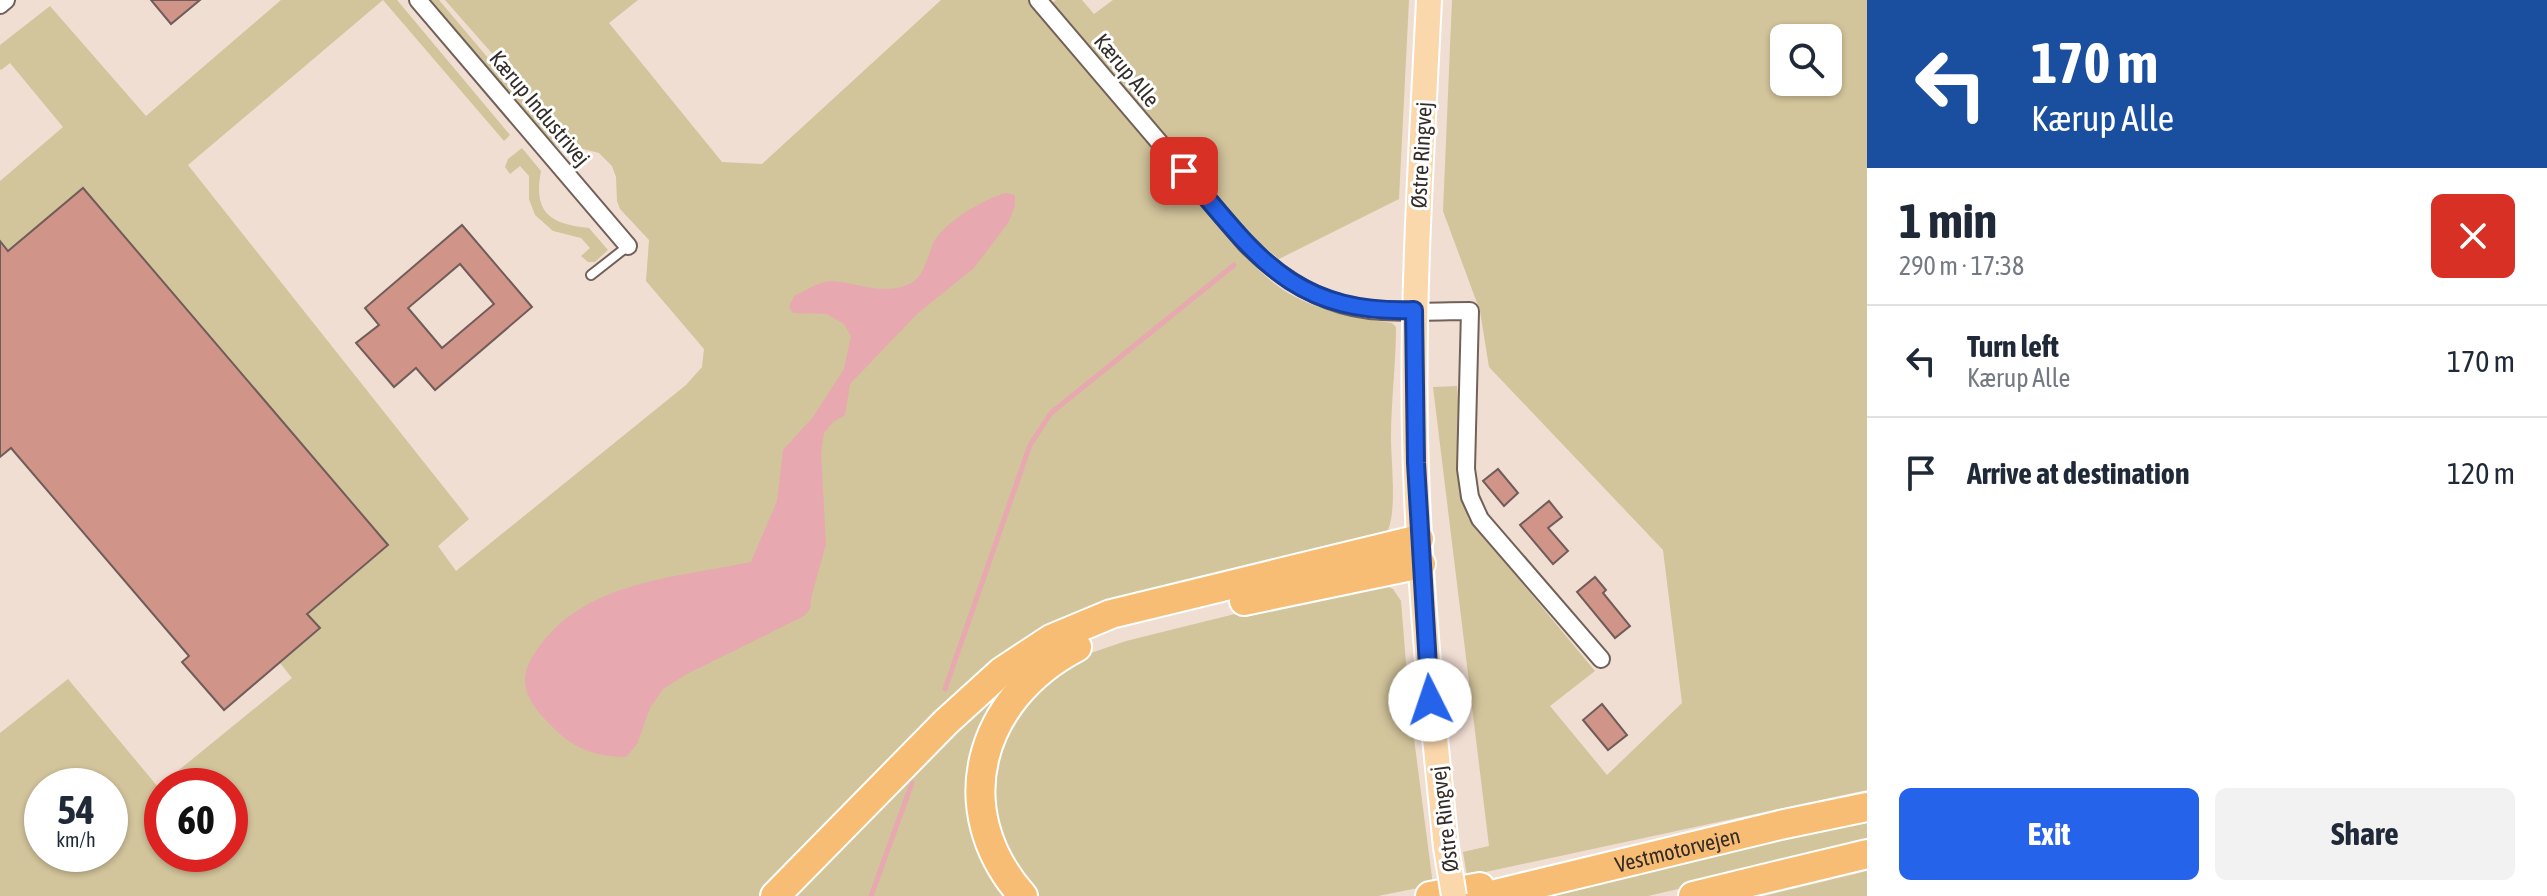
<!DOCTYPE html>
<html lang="en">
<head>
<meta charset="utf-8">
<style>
  :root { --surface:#fff; --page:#f2f2f3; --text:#1f2937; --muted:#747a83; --line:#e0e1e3; --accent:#2563eb }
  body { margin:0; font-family:"Asap Condensed",sans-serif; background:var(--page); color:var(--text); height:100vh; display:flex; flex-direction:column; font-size:30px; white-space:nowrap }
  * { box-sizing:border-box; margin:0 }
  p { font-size:26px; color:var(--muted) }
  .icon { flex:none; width:44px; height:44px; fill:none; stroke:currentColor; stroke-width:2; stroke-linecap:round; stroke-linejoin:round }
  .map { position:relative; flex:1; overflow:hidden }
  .drawer { display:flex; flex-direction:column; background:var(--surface); width:680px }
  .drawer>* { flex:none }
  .banner { background:#1a4fa0; color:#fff; overflow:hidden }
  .tools { position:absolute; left:1770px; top:24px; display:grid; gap:16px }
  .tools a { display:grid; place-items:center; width:72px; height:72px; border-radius:12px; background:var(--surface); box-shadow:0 2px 6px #0004; font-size:40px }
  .speed { position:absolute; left:24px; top:768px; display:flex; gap:16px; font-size:40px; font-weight:700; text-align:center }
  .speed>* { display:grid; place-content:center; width:104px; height:104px; border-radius:50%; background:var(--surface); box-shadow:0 2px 6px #0004; line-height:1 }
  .speed small { font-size:20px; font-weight:400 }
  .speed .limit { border:12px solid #d22; background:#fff; color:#111 }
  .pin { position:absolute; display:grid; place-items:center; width:68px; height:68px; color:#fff; margin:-34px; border-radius:16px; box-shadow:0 4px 12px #0006 }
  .me { position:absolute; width:88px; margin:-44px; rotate:356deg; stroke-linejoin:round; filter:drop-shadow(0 0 6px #0008) }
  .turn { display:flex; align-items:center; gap:28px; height:168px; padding:0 32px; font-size:36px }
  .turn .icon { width:104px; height:104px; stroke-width:2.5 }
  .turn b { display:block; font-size:56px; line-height:68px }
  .round { display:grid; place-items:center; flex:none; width:84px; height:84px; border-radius:12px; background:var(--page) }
  .head { display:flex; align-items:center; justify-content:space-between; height:136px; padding:0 32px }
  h1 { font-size:48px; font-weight:700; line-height:60px }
  .primary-button { display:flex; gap:16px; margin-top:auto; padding:16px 32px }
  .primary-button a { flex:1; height:92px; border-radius:12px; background:var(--accent); color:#fff; font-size:32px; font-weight:700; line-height:92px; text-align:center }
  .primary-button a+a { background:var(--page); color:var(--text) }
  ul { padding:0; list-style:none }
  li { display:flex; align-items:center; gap:24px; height:112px; padding:0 32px; border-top:2px solid var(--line) }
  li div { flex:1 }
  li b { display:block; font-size:30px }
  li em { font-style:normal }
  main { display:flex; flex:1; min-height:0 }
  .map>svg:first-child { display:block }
  .green { fill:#d2c49b; fill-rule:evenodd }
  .water { fill:#e8a8b0 }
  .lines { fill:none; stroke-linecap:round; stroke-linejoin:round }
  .stream { stroke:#e8a8b0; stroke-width:5 }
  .building { fill:#d19489; stroke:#705d59; stroke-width:2; fill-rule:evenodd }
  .service-casing { stroke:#716158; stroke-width:12 }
  .minor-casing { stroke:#716158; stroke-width:20 }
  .primary-casing { stroke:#fff; stroke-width:28 }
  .motorway-casing { stroke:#fff; stroke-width:32 }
  .service { stroke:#fff; stroke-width:8 }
  .minor { stroke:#fff; stroke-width:16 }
  .primary { stroke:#fbd7ac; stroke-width:24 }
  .motorway { stroke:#f8bd74; stroke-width:28 }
  .primary-bridge-casing { stroke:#fff; stroke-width:28; stroke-linecap:butt }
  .primary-bridge { stroke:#fbd7ac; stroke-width:24 }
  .route-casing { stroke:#184099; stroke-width:20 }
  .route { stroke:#2563eb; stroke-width:14 }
  .labels { text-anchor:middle; stroke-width:6; stroke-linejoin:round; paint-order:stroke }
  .street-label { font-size:22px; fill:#342c28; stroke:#fff }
</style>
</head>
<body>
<main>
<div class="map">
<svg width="1867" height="896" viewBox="0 0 1867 896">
  <rect width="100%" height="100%" fill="#f1ded3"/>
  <g class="green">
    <path d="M281 0H397L510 135 504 141 383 0 188 165 469 519 438 546 456 571 686 385 702 367 704 349 646 281 649 240 620 209 617 201 616 177 612 166 599 153 568 145 497 59 445 0H638L609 23 722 162 762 164 941 0H1034C1089 65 1147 128 1199 195 1226 230 1249 269 1288 293 1321 312 1356 318 1392 323L1396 327C1396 364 1391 401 1391 438 1391 462 1397 509 1388 530L1377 538 1093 608 761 896H0V733L68 679 158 787 292 678 280 663 320 629 307 614 388 545 83 188 8 251 0 241V181L63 127 10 63 1 70 0 69V45L50 6 146 116ZM42 786H110V854H42ZM162 786H230V854H162Z"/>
    <polygon points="431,0 439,0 564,148 561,150 548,138"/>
    <polygon points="1056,0 1082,0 1094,14 1113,0 1409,0 1399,199 1279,259 1251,236 1052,3"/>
    <path d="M1452 0H1867V790L1467 876 1463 852 1489 846 1433 387 1457 386 1468 518 1595 671 1550 706 1607 775 1682 703 1663 550 1489 367 1480 311 1443 211ZM1784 38H1828V82H1784Z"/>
    <path d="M522 148 541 171C533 213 550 224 589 228L608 250 595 262H588L581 256 590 248 581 238 553 231 535 215 529 199V176L520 166 510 174 505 167 508 159Z"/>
    <polygon points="1381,583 1393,589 1401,601 1409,700 1433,885 1378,896 1037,896 1006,855 994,809 995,762 1017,712 1061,669 1091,653 1126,641 1243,612"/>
    <polygon points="1125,623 1058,650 975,772 1013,896 786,896 1032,658"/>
    <polygon points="1867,817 1867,845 1648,896 1534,896"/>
    <polygon points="1867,871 1867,896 1764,896"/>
  </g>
  <path class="water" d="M1006 193 1015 195V206L1008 223 974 268 917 314 850 384 845 415 833 422 824 433 821 453 826 544 811 598 810 609 804 616 687 674 663 689 650 708 637 744 626 757C587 756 568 745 542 716 524 695 519 679 533 656 578 581 675 578 751 562L777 501 783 450 813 417 844 369 851 336 844 324 827 314 793 313 789 307 794 296C805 291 821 280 833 281 856 283 884 295 907 285 926 278 927 254 935 240 948 220 984 199 1006 193Z"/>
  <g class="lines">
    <g class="stream">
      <polyline points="945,689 1030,445 1051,413 1234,265"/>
      <polyline points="871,896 912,783"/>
    </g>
  </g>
  <g class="building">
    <polygon points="151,0 200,0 171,24"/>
    <polygon points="83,188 388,545 307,614 320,628 224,710 182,662 189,656 11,448 0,457 0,241 8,251"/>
    <path d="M462 225 532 307 435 390 416 368 394 387 356 343 379 325 365 308ZM460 264 494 304 442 348 408 308Z"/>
    <polygon points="1498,469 1518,493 1504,506 1483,481"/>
    <polygon points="1549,501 1562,517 1548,528 1568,551 1553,564 1520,525"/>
    <polygon points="1595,577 1606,590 1603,593 1630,626 1615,638 1577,592"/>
    <polygon points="1602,704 1627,735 1608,750 1583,720"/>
  </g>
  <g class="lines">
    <g class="service-casing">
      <polyline id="service" points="591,275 628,246"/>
    </g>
    <g class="minor-casing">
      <g id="minor">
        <polyline points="418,0 628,246"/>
        <path d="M1038 0 1246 244C1283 281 1328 309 1382 311 1411 313 1441 311 1470 311L1466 469 1470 497 1480 519 1601 659"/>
        <polyline points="0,5 6,0"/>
      </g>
    </g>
    <g class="primary-casing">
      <path id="primary" d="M1429 0C1422 145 1412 291 1415 436 1418 574 1432 711 1446 847"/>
    </g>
    <g class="motorway-casing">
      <g id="motorway">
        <polyline points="1244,601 1421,564"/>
        <polyline points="775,896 946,722 1001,672 1051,639 1111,614 1419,539"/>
        <path d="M1023 896C946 809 979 698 1077 647"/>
        <polyline points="1430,896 1480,887"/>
        <path id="s1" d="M1487 896 1780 825 1867 807"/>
        <polyline points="1693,896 1867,854"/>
      </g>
    </g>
    <use href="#service" class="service"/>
    <use href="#minor" class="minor"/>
    <use href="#primary" class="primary"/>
    <use href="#motorway" class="motorway"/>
    <g class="primary-bridge-casing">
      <polyline id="primary-bridge" points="1446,847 1454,896"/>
    </g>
    <use href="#primary-bridge" class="primary-bridge"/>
  </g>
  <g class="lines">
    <g class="route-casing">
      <path id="route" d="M1184 171C1256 255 1291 314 1414 310L1416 463 1430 700"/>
    </g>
    <use href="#route" class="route"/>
  </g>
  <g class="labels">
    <g class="street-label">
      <text transform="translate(1127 70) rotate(50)" y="8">Kærup Alle</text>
      <text transform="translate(540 108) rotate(50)" y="8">Kærup Industrivej</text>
      <text transform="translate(1421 155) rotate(-87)" y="8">Østre Ringvej</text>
      <text transform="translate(1444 819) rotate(-97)" y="8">Østre Ringvej</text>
      <text dy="8" stroke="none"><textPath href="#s1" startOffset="196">Vestmotorvejen</textPath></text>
    </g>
  </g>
</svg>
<div class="tools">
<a><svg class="icon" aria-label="search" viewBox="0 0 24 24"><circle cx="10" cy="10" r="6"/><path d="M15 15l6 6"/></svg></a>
</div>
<div class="speed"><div>54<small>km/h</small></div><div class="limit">60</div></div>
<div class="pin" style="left:1184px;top:171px;background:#d93025"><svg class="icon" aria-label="arrive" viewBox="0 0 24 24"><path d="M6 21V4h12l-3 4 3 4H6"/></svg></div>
<svg class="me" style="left:1430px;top:700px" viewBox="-20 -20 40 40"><circle r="19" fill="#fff"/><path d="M0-13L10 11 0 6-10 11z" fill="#2563eb"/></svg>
</div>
<section class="drawer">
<div class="banner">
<div class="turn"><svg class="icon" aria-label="left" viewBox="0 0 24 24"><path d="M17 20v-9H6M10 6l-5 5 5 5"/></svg><div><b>170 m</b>Kærup Alle</div></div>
</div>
<div class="head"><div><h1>1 min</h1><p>290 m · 17:38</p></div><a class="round" style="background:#d93025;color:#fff"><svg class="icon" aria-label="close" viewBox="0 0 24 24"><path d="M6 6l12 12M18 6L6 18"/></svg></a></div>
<ul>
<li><svg class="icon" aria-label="left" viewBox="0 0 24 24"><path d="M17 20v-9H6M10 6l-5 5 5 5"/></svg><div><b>Turn left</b><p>Kærup Alle</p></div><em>170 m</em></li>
<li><svg class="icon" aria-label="arrive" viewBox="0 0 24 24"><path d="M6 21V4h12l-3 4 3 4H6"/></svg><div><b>Arrive at destination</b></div><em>120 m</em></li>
</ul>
<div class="primary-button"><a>Exit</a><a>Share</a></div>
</section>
</main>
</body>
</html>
